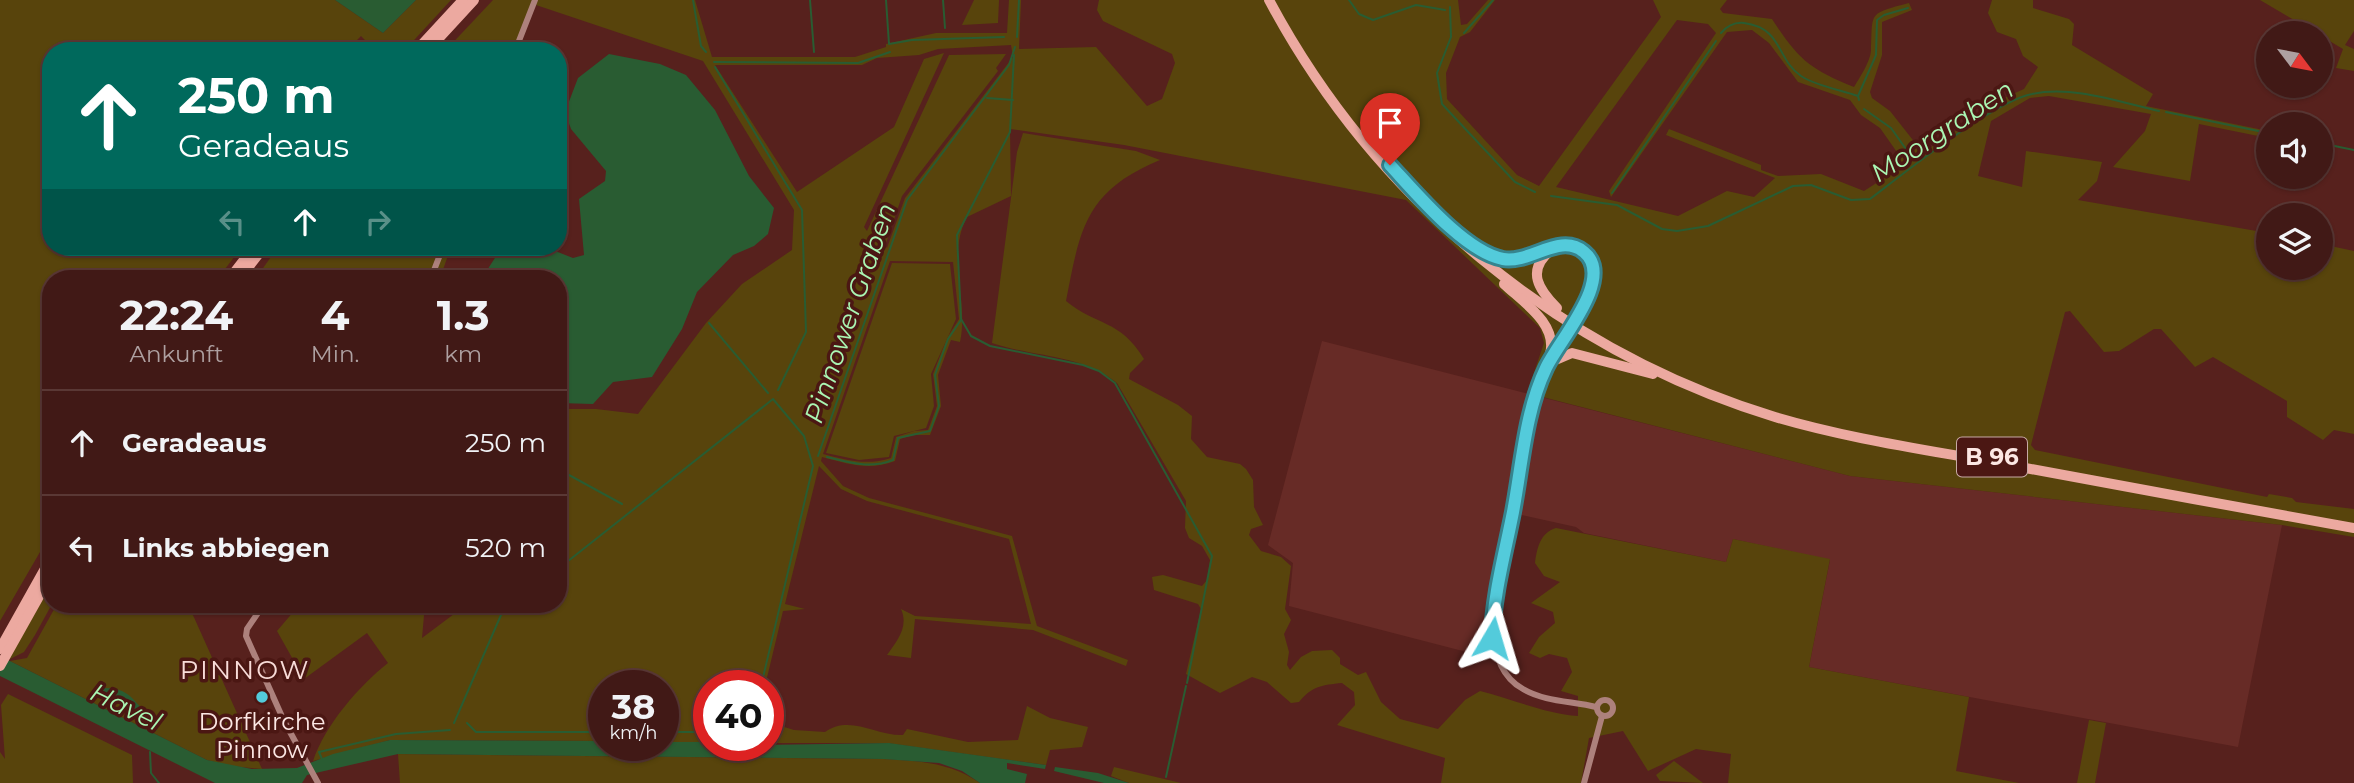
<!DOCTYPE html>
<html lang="de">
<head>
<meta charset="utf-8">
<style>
  :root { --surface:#411916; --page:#4c2623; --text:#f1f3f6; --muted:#aea0a1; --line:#5a3835 }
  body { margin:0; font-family:Montserrat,sans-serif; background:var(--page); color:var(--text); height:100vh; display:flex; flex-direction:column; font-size:26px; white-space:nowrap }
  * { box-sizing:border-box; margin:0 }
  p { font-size:23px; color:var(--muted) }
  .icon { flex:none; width:38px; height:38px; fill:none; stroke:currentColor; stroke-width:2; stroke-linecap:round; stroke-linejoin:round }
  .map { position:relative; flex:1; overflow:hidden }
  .side { position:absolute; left:42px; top:270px; width:525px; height:343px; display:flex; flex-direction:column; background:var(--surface); border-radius:28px; box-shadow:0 2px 5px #0004,0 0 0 2px var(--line) }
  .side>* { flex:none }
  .top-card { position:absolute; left:42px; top:42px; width:525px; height:214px; border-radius:28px; box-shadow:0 2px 5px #0004,0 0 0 2px var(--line); background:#00695c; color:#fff; overflow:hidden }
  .needle { width:46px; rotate:122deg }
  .buttons { position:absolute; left:2256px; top:21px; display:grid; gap:14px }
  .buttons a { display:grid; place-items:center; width:77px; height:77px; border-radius:50%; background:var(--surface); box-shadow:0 2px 5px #0004,0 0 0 2px var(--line); font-size:35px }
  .speed { position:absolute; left:588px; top:670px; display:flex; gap:14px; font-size:35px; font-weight:700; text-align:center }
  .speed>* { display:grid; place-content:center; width:91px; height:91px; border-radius:50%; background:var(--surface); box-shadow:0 2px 5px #0004,0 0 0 2px var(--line); line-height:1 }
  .speed small { font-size:18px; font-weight:400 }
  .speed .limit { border:10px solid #d22; background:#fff; color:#111 }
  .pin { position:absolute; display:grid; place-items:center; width:60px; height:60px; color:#fff; margin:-72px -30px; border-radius:50% 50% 50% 0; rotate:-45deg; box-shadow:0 0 7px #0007 }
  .pin .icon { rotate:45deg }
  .me { position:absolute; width:77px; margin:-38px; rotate:7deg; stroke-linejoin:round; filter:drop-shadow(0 0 5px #0008) }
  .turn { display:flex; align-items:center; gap:24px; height:147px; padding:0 21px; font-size:32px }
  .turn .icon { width:91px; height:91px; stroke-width:2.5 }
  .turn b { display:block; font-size:49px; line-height:60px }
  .lanes { display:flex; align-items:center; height:66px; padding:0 21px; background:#0003; justify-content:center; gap:35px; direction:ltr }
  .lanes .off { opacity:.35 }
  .eta { display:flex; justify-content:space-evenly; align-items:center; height:119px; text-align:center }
  .eta b { font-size:42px; font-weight:700; line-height:49px }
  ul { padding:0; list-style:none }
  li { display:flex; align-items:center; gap:21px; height:105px; padding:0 21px; border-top:2px solid var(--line) }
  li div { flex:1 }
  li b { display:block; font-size:26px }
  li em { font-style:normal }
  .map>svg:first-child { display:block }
  .built { fill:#672b26 }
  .green { fill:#58440c; fill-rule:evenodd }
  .water { fill:#295c32 }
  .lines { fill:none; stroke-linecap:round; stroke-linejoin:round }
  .stream { stroke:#295c32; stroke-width:2 }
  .secondary { stroke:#ad817c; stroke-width:6 }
  .highway { stroke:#eca9a0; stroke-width:10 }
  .highway-bridge { stroke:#eca9a0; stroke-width:10 }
  .route-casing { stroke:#36848e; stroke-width:18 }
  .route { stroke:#53cbdb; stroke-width:12 }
  .poi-dot { fill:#53cbdb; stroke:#4b1713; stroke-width:2.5 }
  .labels { text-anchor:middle; stroke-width:7; stroke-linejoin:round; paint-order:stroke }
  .shield { fill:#4b1713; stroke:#c7a9a5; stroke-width:2 }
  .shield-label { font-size:23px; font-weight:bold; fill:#fce7e4 }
  .poi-label { font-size:24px; fill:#fce7e4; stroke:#4b1713 }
  .water-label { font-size:26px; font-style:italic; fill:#aaf6b3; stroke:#4b1713 }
  .neighbourhood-label { font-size:26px; letter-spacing:2px; fill:#f8dcd8; stroke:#4b1713 }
</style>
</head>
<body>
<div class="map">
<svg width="2354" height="783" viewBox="0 0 2354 783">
  <rect width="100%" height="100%" fill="#57211d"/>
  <polygon class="built" points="1322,341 1850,476 2282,525 2238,747 1809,667 1830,560 1733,539 1726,562 1584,533 1576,527 1513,513 1493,626 1488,625 1482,656 1289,606 1293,563 1268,545"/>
  <g class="green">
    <polygon points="0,0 335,0 383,33 416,0 451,0 404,51 356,51 366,41 361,36 346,51 51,51 51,247 242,247 218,278 51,278 51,533 0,621"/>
    <polygon points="493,0 537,0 517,51 445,51"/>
    <path d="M538 0H695L712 57H855L886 47V44L936 33H1007L1009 0H1021L1019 49 1096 47 1147 106 1162 99 1175 63 1172 54 1103 21 1097 10 1099 0H1458L1461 25 1467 24 1488 0H1495L1470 32 1460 37 1446 73 1447 99 1517 175 1539 186 1661 17 1653 0H1727L1720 9 1723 13 1772 19C1798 59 1809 69 1854 87 1860 77 1870 62 1871 51 1873 12 1867 14 1909 3L1912 10 1882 22V55L1870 92 1872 98 1890 111 1916 144 1930 148 2006 97 2024 89 2038 67 2023 56 2016 39 1997 32 1988 13 1992 0H2033V8L2069 19 2074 24 2072 45 2153 94 2146 106 2268 131V138L2199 124 2190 181 2113 167 2145 131 2151 114 2049 96 2030 98 1991 121 1978 176 2022 187 2026 151 2102 162 2097 181 2078 200 2268 233V268H2320L2321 244 2354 251V434L2334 430 2323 440 2287 417V401L2213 357 2195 367 2161 329H2154L2119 351 2104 352 2070 311 2065 312 2031 445 2035 450 2267 497 2269 494 2292 498 2296 502 2354 509V537L2282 525 1850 476 1527 393 1544 343 1540 328 1406 200 1124 145 1010 129 1011 196 967 217C946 256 969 301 960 342L951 340 938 375 941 406 930 435H913L900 439 895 461C869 471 849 464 822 457L821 461 843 486 869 498 1012 536 1037 626 1128 660 1126 666 1033 630 915 619 911 658 887 655C897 641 909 627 901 609L915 616 1031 624 1009 539 867 501 841 489 819 466 785 604 805 609 783 611 765 686H709V742H663V686H604V741L390 740 313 761C325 725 359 686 388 663L367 633 304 679 277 631 300 604H425L422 638 458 611 486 604H558V409H596L638 414 706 323 742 284 792 250 794 210 703 61 536 5ZM1677 20 1708 24 1716 33 1609 191 1611 197 1727 32 1752 30 1769 43 1798 82 1850 100 1861 115 1880 128 1899 155 1892 173 1864 191 1821 174 1778 176 1761 170V165L1669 129 1666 135 1775 178 1754 197 1727 191 1678 216 1556 187ZM1011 45 1013 57 905 198 887 248 885 246 902 196 998 71 996 68 1006 54 949 55 867 231 864 227 944 53 924 59 894 127 797 192 715 65H862L877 58 919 55 938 49ZM890 261 953 262 959 319 947 338 933 374 937 406 928 430 914 431 896 437 891 458C867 466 847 460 823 454Z"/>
    <polygon points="974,0 999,0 998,23 962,25"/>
    <polygon points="2260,0 2354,0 2354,31 2345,45 2354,49 2354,71 2336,68 2343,49"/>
    <path d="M1023 133 1136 151 1160 160C1085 191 1080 229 1066 301 1096 326 1120 319 1144 359L1130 373 1129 379 1178 405 1192 416 1191 439 1207 457 1240 464 1246 469 1253 480 1254 507 1263 525 1251 529 1249 535 1261 551 1281 557 1291 566 1285 609 1291 620 1284 634 1289 652 1287 665 1290 670 1301 657 1312 651 1332 650 1340 658V664L1358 675 1366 672 1381 702 1400 719 1438 729 1465 700 1480 691C1512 699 1546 714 1578 716V696L1561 691 1572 672 1567 658 1549 654 1540 658 1529 653 1539 637 1555 623 1553 612 1531 603 1560 582 1544 576 1535 563C1537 548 1540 533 1556 528L1726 562 1733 539 1830 559 1809 667 1969 697 1956 771 2019 783H1728L1731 754 1696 749 1648 771 1623 731 1589 738 1581 783H1441L1445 758 1337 725 1355 705 1354 692 1342 683C1322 685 1312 686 1299 702L1291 703 1267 682 1252 677 1220 693 1186 674 1201 609 1198 604 1154 590 1152 577 1163 575 1202 586 1207 580 1210 560 1202 546 1189 538 1185 528 1186 501 1117 383C1082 354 1033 357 992 343L1017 152Z"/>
    <polygon points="278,247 451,247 440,278 256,278"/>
    <polygon points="892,263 950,264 956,319 931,374 934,406 926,428 894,436 889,457 859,460 826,453"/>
    <polygon points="51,585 52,604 35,635 24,652 8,660"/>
    <polygon points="57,604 188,604 262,769 231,766 207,760 10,661 27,658"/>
    <polygon points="8,694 132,755 133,783 0,783 0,752 5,759 1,705"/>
    <path d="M1027 706 1050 718 1088 727 1082 747 1050 750 1046 765 887 743H768V722L794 730 825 732C850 714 876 736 903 735L907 729 968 742 1018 740Z"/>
    <polygon points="2089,720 2106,723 2095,783 2077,783"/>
    <path d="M398 754 883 759C919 761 949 762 980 783H400Z"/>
    <polygon points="1674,761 1703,783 1660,781 1656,775"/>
    <polygon points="1114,767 1181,783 1129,783 1111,776"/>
  </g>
  <g class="water">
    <polygon points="335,0 416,0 383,33"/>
    <polygon points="609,54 660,64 686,75 715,110 749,176 774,208 768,234 754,246 733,255 697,292 682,329 652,377 613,382 593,404 558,403 558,278 482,278 502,247 545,247 573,258 584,255 579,199 605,181 606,171 571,129 565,112 578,78"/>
    <polygon points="0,656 207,760 252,769 297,768 333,754 390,740 604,741 604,746 663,746 663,742 709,742 709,746 889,743 1046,765 1045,769 1007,763 1007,769 1027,774 1025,783 980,783 962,771 939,763 883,759 398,754 307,775 302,783 215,783 0,676"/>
    <path d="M102 688C135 687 132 706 156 719L157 731 121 699 100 693Z"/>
    <polygon points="1055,767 1098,773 1129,783 1104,783 1054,771"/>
  </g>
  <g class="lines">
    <g class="stream">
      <polyline points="693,0 701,46 706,52"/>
      <polyline points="810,0 814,52"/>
      <polyline points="886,0 889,44 912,40 1004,37"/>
      <polyline points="943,0 945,28"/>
      <polyline points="1349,0 1359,14 1373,20 1416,5 1445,10"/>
      <polyline points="1450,7 1451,37 1437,73 1442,104 1515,182 1535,192"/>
      <polyline points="1464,33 1493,0"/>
      <path d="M1721 33C1727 26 1735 22 1744 23 1783 28 1776 59 1801 76 1816 86 1841 90 1858 96L1859 100"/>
      <polyline points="1017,37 1019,0"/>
      <polyline points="1014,55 1010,132 957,235 961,319 971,336 990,346 1083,365 1099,371 1115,383 1212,556 1187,683"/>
      <polyline points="714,62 858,63 890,52"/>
      <polyline points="715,67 802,210 806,332 778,390"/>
      <polyline points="1858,96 1876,55 1877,20 1884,15 1908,8"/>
      <polyline points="987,98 1013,100"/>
      <polyline points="1864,109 1891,128 1913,159"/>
      <polyline points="2166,112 2268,133"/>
      <polyline points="2320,143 2354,150"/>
      <polyline points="1612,193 1716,41"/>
      <path d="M1551 196 1617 205 1662 229 1677 231 1708 226 1793 186 1811 185 1851 200 1870 199C1903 174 1994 101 2032 94 2072 85 2119 102 2159 111"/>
      <polyline points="709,323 768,393"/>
      <polyline points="818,456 907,200 1009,65 1015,47"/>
      <path d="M827 457C851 463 870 469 893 460L898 438 930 431 939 406 935 375 948 339 961 320"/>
      <polyline points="558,469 622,504"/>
      <polyline points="558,569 773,399 804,436 813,466 761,686"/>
      <polyline points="454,723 501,615 514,604"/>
      <polyline points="467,723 476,732 604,732"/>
      <polyline points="663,732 709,732"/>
      <polyline points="150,752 151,773 159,783"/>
      <polyline points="322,759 319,752 396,734 450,730"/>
      <polyline points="1166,777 1186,686"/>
    </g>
    <g class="secondary">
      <polyline points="515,51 535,0"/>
      <polyline points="431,278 443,247"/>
      <path d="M1513 513C1504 562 1469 659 1523 689 1545 702 1572 701 1596 707"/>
      <polyline points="264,604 247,629 246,636 284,721 318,783"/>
      <circle cx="1605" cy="708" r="8"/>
      <polyline points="1584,783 1602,716"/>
    </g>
    <g class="highway">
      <path d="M1269 0C1375 199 1559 351 1775 417 1849 439 1928 450 2004 464 2121 486 2237 507 2354 528"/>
      <polyline points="416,51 463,0"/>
      <polyline points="427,51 474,0"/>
      <path d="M1477 248C1488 254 1499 260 1512 260 1539 260 1571 228 1591 261 1602 278 1589 295 1580 310"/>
      <path d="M1550 251C1526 271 1539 290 1557 308"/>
      <polyline points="230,278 254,247"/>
      <polyline points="240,278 264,247"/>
      <path d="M1504 284C1523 302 1558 324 1550 354"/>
      <polyline points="1551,362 1572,353 1653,374"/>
      <path d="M1513 513C1525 449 1532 389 1565 333"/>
      <polyline points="0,649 51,558"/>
      <polyline points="0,666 51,575"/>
    </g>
    <polyline class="highway-bridge" points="1565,333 1580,310"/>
  </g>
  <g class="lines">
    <g class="route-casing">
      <path id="route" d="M1390 165C1416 193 1465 252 1503 259 1530 264 1560 232 1584 252 1616 278 1559 340 1546 368 1525 412 1522 465 1513 512 1505 553 1493 596 1492 638"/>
    </g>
    <use href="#route" class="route"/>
  </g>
  <circle class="poi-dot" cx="262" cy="697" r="7"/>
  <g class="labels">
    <rect class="shield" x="1957" y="437.5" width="70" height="39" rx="5"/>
    <g class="shield-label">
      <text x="1992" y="465">B 96</text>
    </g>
    <g class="poi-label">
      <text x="262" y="730">Dorfkirche<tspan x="262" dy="28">Pinnow</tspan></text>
    </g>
    <g class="water-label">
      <text transform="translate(1942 131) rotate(-33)" y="9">Moorgraben</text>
      <text transform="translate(850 313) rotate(-71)" y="9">Pinnower Graben</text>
      <text transform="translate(126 707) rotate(26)" y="9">Havel</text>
    </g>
    <g class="neighbourhood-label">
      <text x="245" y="679">PINNOW</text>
    </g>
  </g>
</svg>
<div class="buttons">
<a><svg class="needle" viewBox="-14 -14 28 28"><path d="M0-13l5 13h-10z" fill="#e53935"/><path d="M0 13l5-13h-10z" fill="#aea0a1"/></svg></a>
<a><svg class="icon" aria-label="sound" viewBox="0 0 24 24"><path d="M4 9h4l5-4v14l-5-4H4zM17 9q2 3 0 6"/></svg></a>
<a><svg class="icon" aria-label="layers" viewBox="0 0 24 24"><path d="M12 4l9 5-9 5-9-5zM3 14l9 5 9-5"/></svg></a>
</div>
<div class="speed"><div>38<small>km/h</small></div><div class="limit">40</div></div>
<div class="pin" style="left:1390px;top:165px;background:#d93025"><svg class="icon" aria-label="arrive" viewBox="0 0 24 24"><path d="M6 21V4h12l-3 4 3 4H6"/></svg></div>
<svg class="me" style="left:1492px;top:638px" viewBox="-20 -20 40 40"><path d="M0-17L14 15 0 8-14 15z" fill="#53cbdb" stroke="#fff" stroke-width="4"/></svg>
<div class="top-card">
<div class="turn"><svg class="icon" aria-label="ahead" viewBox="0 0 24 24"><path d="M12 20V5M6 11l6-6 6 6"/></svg><div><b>250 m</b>Geradeaus</div></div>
<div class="lanes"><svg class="icon off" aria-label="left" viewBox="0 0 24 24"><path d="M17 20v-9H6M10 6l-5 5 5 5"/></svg><svg class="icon" aria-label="ahead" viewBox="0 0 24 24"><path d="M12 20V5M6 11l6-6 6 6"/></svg><svg class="icon off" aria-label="right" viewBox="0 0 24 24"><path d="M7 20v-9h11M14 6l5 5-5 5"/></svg></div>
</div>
<section class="side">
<div class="eta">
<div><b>22:24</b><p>Ankunft</p></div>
<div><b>4</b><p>Min.</p></div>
<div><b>1.3</b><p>km</p></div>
</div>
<ul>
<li><svg class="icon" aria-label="ahead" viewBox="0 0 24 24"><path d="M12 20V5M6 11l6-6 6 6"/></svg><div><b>Geradeaus</b></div><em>250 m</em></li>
<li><svg class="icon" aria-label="left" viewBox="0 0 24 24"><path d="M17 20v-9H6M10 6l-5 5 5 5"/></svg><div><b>Links abbiegen</b></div><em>520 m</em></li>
</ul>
</section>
</div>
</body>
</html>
